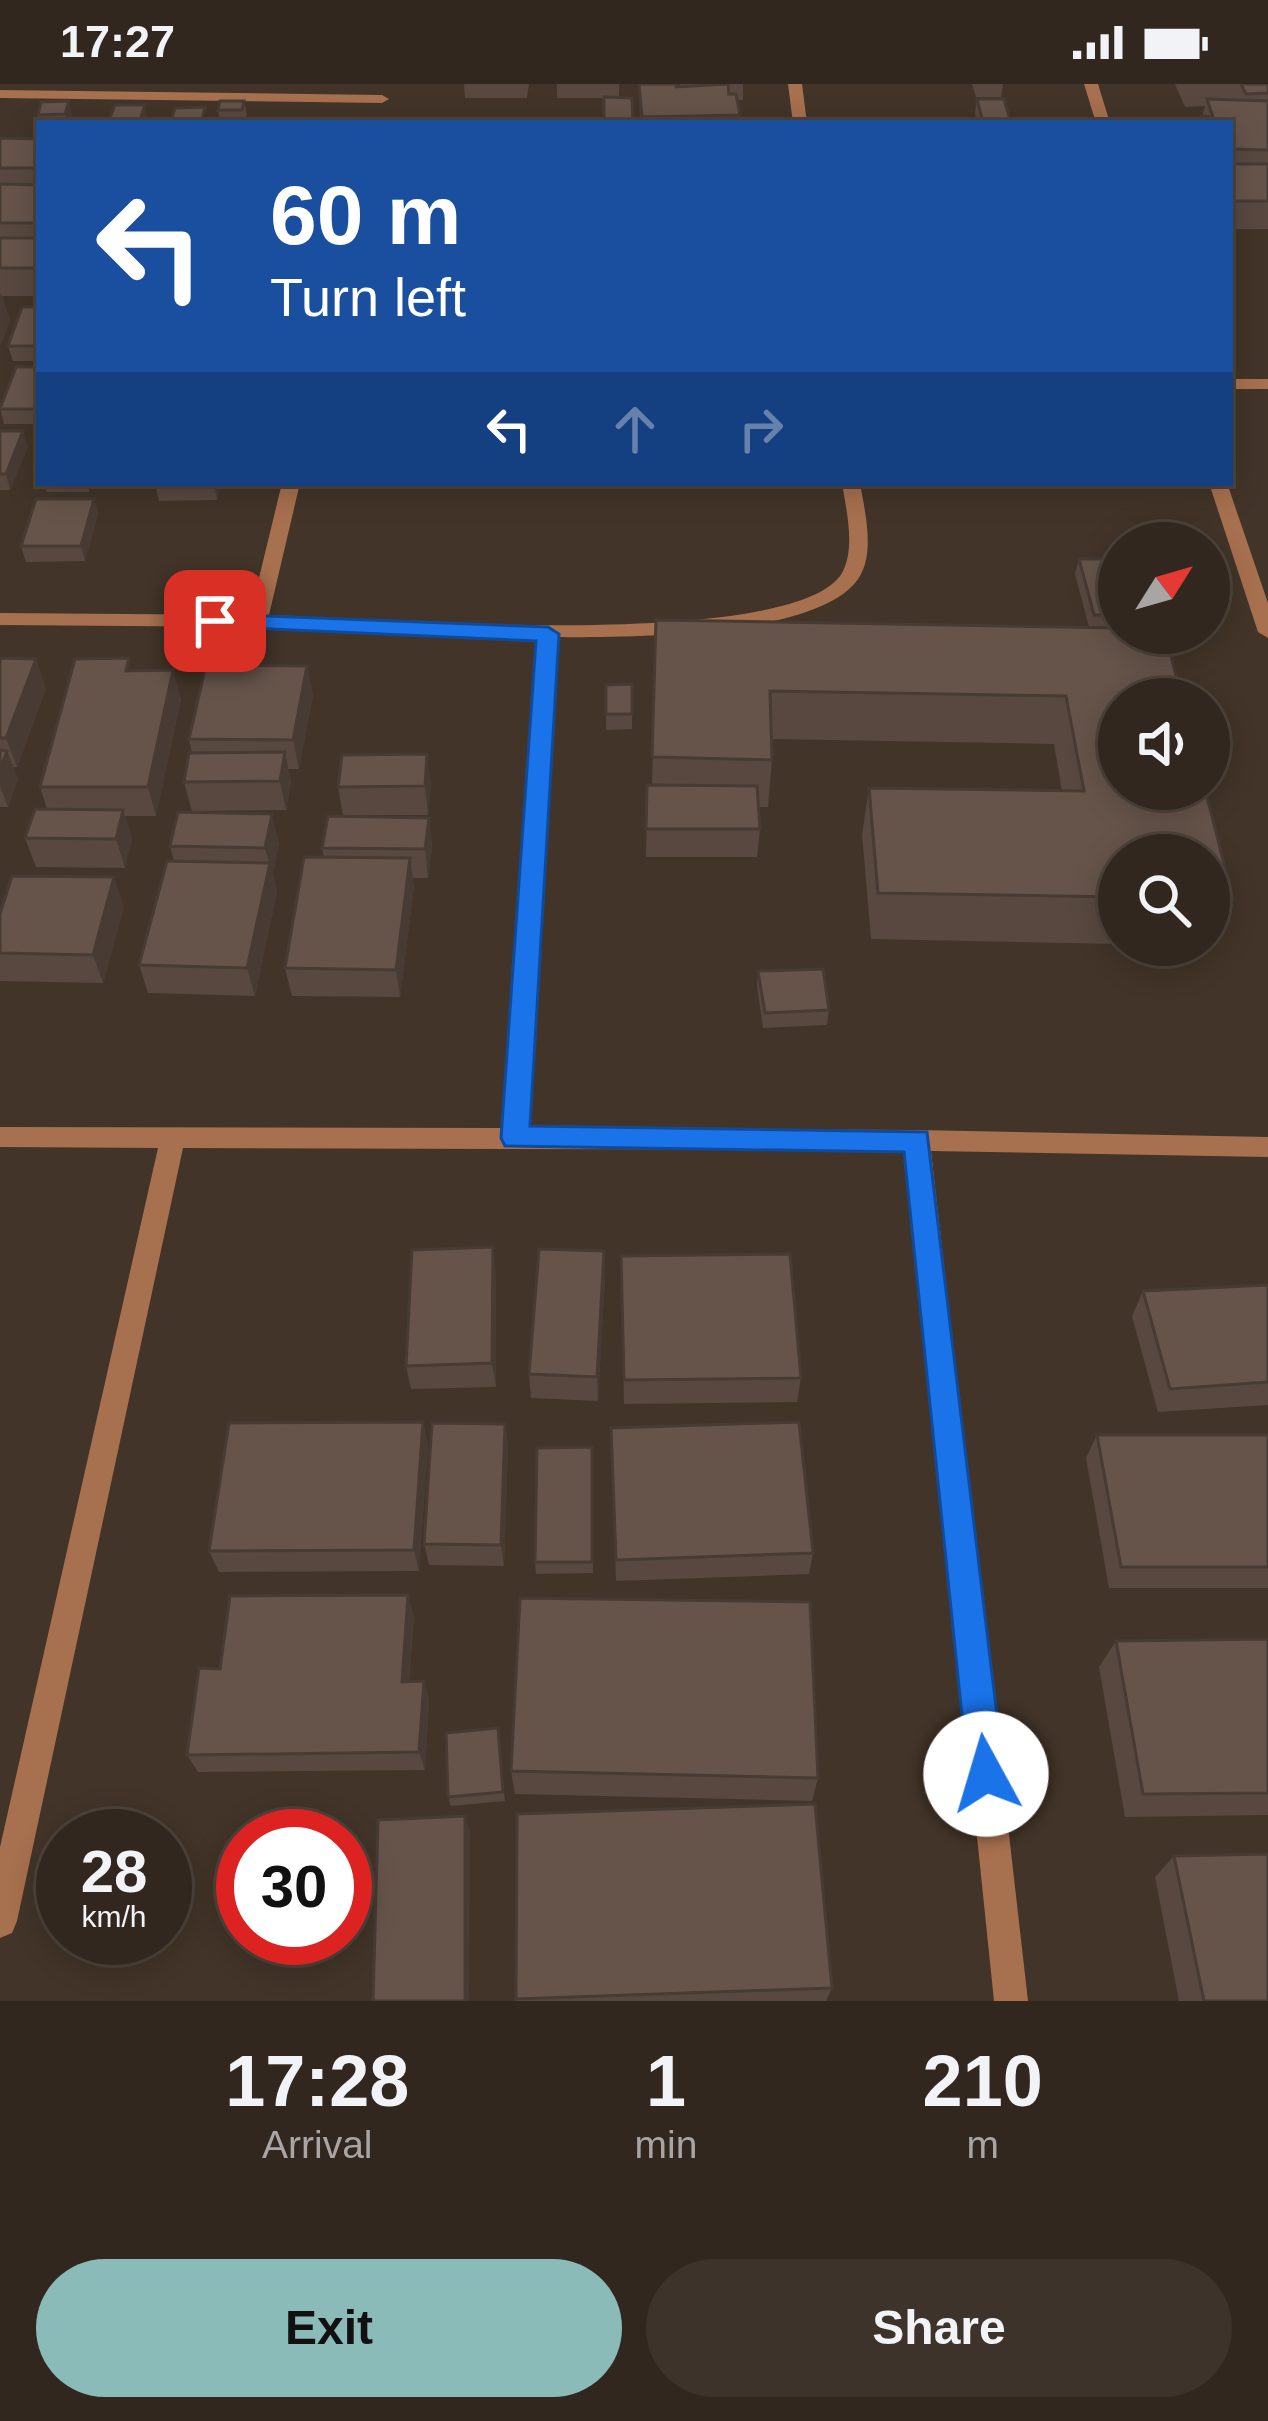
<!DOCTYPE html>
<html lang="en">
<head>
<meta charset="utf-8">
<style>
  :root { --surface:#32271e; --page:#3d332b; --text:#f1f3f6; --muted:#a8a5a4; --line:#4d443c; --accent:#8bbbb9 }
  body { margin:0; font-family:Arial,sans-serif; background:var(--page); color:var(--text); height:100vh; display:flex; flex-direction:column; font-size:45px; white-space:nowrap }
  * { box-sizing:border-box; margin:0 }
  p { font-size:39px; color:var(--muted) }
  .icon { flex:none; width:66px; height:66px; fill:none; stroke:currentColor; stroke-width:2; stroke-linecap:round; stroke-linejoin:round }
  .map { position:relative; height:1917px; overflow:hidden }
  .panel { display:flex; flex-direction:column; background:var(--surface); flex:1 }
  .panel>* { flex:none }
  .top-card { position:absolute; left:36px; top:36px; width:1197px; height:366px; border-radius:0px; box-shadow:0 6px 30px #0003,0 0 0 3px var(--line); background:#1a4fa0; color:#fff; overflow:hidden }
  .needle { width:78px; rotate:53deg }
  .buttons { position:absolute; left:1098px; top:438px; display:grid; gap:24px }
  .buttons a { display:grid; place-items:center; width:132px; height:132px; border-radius:50%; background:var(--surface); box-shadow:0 6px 30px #0003,0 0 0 3px var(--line); font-size:60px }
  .speed { position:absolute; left:36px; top:1725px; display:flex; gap:24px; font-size:60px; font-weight:700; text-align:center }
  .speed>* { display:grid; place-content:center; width:156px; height:156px; border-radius:50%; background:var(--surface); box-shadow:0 6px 30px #0003,0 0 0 3px var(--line); line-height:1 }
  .speed small { font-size:30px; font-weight:400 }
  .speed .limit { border:18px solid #d22; background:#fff; color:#111 }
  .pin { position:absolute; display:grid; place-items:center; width:102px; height:102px; color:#fff; margin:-51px; border-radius:24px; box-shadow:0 6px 18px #0006 }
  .me { position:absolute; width:132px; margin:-66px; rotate:354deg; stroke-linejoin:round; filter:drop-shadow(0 0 9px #0008) }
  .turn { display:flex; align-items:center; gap:42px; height:252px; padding:0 36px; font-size:54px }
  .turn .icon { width:156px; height:156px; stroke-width:2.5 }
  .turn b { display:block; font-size:84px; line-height:102px }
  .lanes { display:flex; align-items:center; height:114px; padding:0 36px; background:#0003; justify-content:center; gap:60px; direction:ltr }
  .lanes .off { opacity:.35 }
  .eta { display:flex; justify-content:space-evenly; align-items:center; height:204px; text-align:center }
  .eta b { font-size:72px; font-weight:600; line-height:84px }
  .action { display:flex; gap:24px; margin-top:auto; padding:24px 36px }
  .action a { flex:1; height:138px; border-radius:72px; background:var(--accent); color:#111; font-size:48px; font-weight:600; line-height:138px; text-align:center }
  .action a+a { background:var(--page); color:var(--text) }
  .status { display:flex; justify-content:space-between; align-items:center; height:84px; padding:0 60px; background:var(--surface); direction:ltr }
  .status svg { height:33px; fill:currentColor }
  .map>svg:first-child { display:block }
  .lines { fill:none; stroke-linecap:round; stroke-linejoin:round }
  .minor { fill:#a7704f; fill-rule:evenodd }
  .wall { fill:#584840 }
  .shaded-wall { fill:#473b34 }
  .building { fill:#66544a; stroke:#473b34; stroke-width:3 }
  .route { fill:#1a73e8; stroke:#114b97; stroke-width:3 }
</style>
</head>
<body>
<div class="status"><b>17:27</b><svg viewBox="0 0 49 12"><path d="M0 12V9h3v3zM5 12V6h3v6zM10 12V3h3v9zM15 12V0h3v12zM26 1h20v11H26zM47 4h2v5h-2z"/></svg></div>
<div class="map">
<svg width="1268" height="1917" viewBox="0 0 1268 1917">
  <rect width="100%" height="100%" fill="#423428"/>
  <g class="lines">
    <g class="minor">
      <polygon points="788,0 802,0 807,39 793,39"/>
      <polygon points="1084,0 1098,0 1110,39 1096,39"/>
      <polygon points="0,6 382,11 389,15 382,19 0,14"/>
      <rect x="1230" y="295" width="38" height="10"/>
      <path d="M282 399H300L269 531C363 535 795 568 842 489 856 464 846 425 842 399H860C865 429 877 474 855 499 810 553 625 554 557 553L528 1044 917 1046 1268 1053V1073L931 1067 1028 1917H994L906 1066 183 1064 17 1837 12 1849 0 1854V1763L158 1064 0 1063V1043L503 1044 537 553 255 543 0 541V529L250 531Z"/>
      <polygon points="1209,399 1227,399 1268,519 1268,554 1258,548"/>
    </g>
  </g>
  <g class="wall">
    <polygon points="464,0 529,0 527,14 465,14"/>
    <rect x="557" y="0" width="62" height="14"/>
    <polygon points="639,0 676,3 680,3 680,0 743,0 743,16 737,16 740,39 640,39"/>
    <polygon points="972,0 1003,0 1001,13 976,13"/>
    <polygon points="1175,0 1268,0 1268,145 1230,145 1230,39 1200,39 1205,22 1185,23"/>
    <polygon points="977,15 1011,39 977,39 975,29"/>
    <polygon points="244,17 247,31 245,39 220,39 218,26"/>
    <polygon points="41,18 72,31 70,39 40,39 38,31"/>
    <polygon points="0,54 39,55 39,212 2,212 10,237 0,262"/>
    <polygon points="39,223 39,277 13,277 8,262"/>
    <polygon points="39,283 38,340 4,340 0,323"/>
    <polygon points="0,347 28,362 10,406 0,406"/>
    <polygon points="44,399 91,399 89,408 47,408"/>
    <polygon points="155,399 220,402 217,416 159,417"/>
    <polygon points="94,415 98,430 85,477 26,478 21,462"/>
    <polygon points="1079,475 1119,498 1119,549 1233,815 1215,862 1185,861 1209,861 1209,771 1119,771 1119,860 871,855 862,751 869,704 1062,707 1054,660 771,655 772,676 768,723 758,723 760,745 757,773 646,773 647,701 652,701 656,536 1089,543 1075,490"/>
    <polygon points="0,574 46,604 17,683 13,683 18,695 8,723 0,723"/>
    <polygon points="307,582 313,611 299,685 288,685 291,697 286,726 192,727 184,698 192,669 189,655"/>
    <polygon points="132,586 181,615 156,732 125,732 132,755 125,784 36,783 25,754 47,725 40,703"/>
    <polygon points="632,600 632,645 606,646 606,630"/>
    <polygon points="431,699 428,731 343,731 338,703"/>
    <polygon points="429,734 432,763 428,794 412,794 414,802 400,913 292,912 285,884 324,773 322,764"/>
    <polygon points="279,759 273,789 277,807 255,912 148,909 139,881 174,777 170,762"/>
    <polygon points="124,822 103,899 0,897 0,830"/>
    <polygon points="758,887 829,926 827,941 763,944 757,902"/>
    <polygon points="621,1172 801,1294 797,1318 624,1320"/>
    <polygon points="496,1189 496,1303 411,1305 406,1282"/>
    <polygon points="605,1192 598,1317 531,1314 529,1290"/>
    <polygon points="1268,1201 1268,1321 1158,1328 1132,1232 1143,1207"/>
    <polygon points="423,1338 428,1361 419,1487 219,1488 209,1467"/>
    <polygon points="505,1340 508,1363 504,1482 429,1481 424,1460"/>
    <polygon points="611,1344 813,1469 809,1490 616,1497"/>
    <polygon points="1097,1351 1268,1351 1268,1504 1109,1504 1086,1374"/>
    <polygon points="592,1363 593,1489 536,1490 535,1478"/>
    <polygon points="414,1532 409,1598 424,1597 429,1616 425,1686 198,1688 187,1671 220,1585"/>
    <polygon points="1268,1555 1268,1731 1125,1733 1099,1583 1116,1557"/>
    <polygon points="498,1644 505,1717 451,1722 448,1713"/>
    <polygon points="511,1687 818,1694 812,1717 515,1710"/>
    <polygon points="517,1730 832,1904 826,1917 516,1917"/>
    <polygon points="1174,1772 1268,1917 1179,1917 1155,1793"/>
  </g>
  <g class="shaded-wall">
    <polygon points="69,17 72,31 70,39 68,39 65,30"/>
    <polygon points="145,21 148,35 147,39 139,39"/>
    <polygon points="1,209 10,237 0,262 0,212"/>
    <polygon points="39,312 38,340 34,325"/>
    <polygon points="23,347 28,362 10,406 6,390"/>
    <polygon points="214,399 220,399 220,402 217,416"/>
    <polygon points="94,415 98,430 85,477 81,462"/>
    <polygon points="36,575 46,604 17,683 6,654"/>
    <polygon points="307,582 313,611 299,685 293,656"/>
    <polygon points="173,586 181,615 156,732 148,703"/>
    <polygon points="7,667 18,695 8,723 0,702 0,686"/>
    <polygon points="285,668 291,697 286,726 280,697"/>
    <polygon points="427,670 431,699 428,731 425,702"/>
    <polygon points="123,726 132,755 125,784 116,755"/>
    <polygon points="272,730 279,759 273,789 277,807 255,912 247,884 270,782 265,764"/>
    <polygon points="429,734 432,763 428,794 425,765"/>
    <polygon points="410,774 414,802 400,913 396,886"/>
    <polygon points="114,793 124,822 103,899 93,871"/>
    <polygon points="493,1163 496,1189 496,1303 492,1279"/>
    <polygon points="604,1167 605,1192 598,1317 597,1293"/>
    <polygon points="423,1338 428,1361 419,1487 414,1466"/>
    <polygon points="505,1340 508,1363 504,1482 501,1461"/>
    <polygon points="408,1511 414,1532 407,1617 402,1598"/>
    <polygon points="424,1597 429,1616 425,1686 419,1668"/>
    <polygon points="465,1732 470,1748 469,1917 465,1917"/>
  </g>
  <g class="building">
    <polygon points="639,0 676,0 676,3 728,0 729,10 736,10 740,31 642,33"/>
    <polygon points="1241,0 1268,0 1268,9 1246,10"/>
    <polygon points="604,13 632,14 633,39 604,39"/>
    <polygon points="977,15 1004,15 1011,39 983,39"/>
    <polygon points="1207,15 1268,17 1268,66 1230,65 1230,39 1204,39 1202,32 1213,33"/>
    <polygon points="69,17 65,30 38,31 41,18"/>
    <polygon points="220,17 244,17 242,26 218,26"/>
    <polygon points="115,21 145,21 139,39 108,39"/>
    <polygon points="205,23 201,39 170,39 175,24"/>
    <polygon points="0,54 39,55 39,84 0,84"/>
    <rect x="1230" y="80" width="38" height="37"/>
    <polygon points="0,100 39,101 39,139 0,139"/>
    <rect x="0" y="154" width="39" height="30"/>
    <polygon points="22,223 39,223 39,262 8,262"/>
    <polygon points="16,283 39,283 39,312 34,325 0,325"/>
    <polygon points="0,347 23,347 6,390 0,390"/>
    <rect x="155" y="399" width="59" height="2"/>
    <polygon points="36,415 94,415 81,462 21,462"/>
    <polygon points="1079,475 1113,475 1119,498 1119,531 1094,531"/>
    <polygon points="656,536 1119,544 1119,549 1165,549 1182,615 1119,615 1119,705 1205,705 1233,815 1209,815 1209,771 1119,771 1119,813 878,809 869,704 1084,707 1066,612 770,607 772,676 652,673"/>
    <polygon points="0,574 36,575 6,654 0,654"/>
    <polygon points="129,574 126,587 173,586 148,703 40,703 75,575"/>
    <polygon points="206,581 307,582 293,656 189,655"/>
    <polygon points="632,600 632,630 606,630 606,601"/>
    <polygon points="0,666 7,667 0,686"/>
    <polygon points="285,668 280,697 184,698 189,669"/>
    <polygon points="427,670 425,702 338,703 342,671"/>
    <polygon points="647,701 757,702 760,745 646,745"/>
    <polygon points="35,725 123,726 116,755 25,754"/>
    <polygon points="178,728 272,730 265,764 170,762"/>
    <polygon points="328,732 429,734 425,765 322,764"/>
    <polygon points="304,773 410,774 396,886 285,884"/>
    <polygon points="167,777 270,779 247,884 139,881"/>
    <polygon points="12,792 114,793 93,871 0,869 0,830"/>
    <polygon points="823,885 829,926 765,929 758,887"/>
    <polygon points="493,1163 492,1279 406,1282 412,1166"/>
    <polygon points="539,1165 604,1167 597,1293 529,1290"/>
    <polygon points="790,1170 801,1294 624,1296 621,1172"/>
    <polygon points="1268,1201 1268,1298 1170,1305 1143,1207"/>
    <polygon points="423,1338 414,1466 209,1467 229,1339"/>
    <polygon points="799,1338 813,1469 616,1476 611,1344"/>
    <polygon points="432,1339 505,1340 501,1461 424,1460"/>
    <polygon points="1097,1351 1268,1351 1268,1483 1121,1483"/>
    <polygon points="592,1363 592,1478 535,1478 537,1364"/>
    <polygon points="408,1511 402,1598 424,1597 419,1668 187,1671 199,1584 220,1585 230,1512"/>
    <polygon points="520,1514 810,1518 818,1694 511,1687"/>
    <polygon points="1268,1555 1268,1709 1143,1710 1116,1557"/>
    <polygon points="498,1644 503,1708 448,1713 446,1649"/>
    <polygon points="815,1720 832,1904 516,1915 517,1730"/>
    <polygon points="465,1732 465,1917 373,1917 378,1736"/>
    <polygon points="1268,1770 1268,1917 1204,1917 1174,1772"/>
  </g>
  <polygon class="route" points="215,530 548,543 559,550 530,1042 927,1048 1004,1690 999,1703 986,1709 974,1703 968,1690 904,1068 505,1062 501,1054 536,557 207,542 204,537"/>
</svg>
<div class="buttons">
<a><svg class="needle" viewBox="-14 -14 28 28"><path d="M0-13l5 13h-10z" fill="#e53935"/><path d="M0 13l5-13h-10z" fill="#a8a5a4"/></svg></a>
<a><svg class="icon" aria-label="sound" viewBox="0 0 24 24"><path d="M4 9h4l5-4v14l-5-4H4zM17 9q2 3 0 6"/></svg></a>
<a><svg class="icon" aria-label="search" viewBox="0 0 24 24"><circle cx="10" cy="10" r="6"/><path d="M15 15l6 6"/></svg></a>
</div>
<div class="speed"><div>28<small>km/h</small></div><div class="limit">30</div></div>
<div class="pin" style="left:215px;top:537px;background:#d93025"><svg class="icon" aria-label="arrive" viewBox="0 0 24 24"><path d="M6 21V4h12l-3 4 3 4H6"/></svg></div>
<svg class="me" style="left:986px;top:1690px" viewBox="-20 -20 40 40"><circle r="19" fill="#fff"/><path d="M0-13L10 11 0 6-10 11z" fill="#1a73e8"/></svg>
<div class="top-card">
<div class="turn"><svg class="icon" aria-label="left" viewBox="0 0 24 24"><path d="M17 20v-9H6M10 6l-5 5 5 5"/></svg><div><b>60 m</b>Turn left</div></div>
<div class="lanes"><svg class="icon" aria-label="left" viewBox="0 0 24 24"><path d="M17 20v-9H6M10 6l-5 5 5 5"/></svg><svg class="icon off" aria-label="ahead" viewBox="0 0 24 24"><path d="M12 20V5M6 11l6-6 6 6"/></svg><svg class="icon off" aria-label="right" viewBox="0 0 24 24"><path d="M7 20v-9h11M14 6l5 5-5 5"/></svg></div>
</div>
</div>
<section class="panel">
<div class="eta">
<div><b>17:28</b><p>Arrival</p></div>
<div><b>1</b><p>min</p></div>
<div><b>210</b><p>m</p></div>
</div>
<div class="action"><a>Exit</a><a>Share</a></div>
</section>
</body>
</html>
